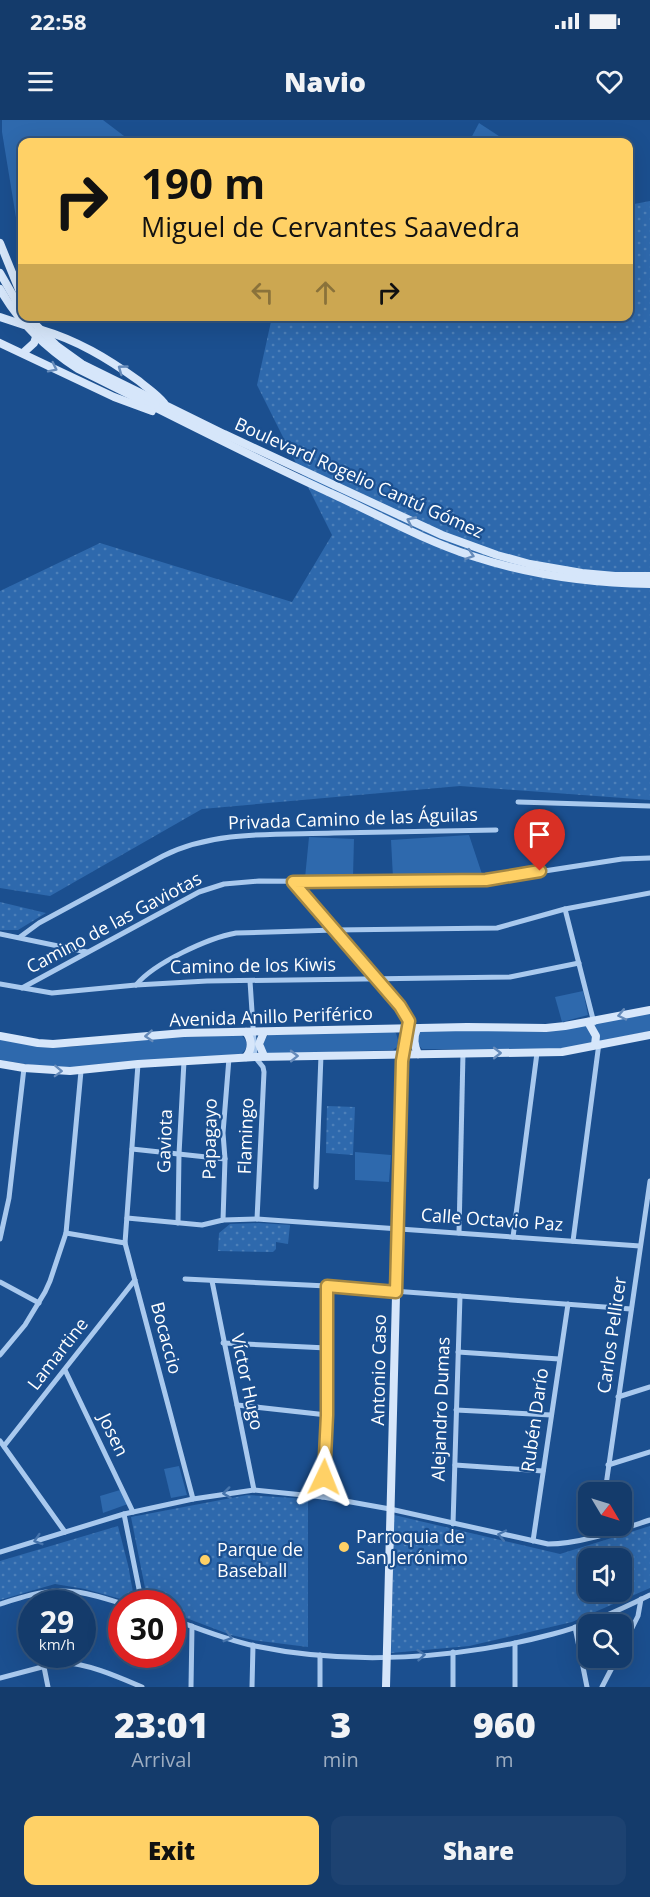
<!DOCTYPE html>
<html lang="en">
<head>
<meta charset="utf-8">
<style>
  :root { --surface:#143b6b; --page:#1d4271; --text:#f1f3f6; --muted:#9dadc1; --line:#33557e; --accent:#ffd166 }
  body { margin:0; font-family:"Open Sans",sans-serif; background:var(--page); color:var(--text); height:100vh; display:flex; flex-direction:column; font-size:22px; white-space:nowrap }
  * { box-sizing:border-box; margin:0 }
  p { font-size:20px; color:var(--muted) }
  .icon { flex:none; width:33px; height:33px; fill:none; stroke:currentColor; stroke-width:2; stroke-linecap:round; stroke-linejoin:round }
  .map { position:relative; height:1567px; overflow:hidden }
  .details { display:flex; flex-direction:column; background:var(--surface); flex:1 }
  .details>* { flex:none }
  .top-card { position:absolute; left:18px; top:18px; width:615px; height:183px; border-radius:12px; box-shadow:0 6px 24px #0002,0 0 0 2px var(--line); background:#ffd166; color:#111; overflow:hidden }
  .needle { width:39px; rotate:128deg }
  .controls { position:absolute; left:578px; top:1362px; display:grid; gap:12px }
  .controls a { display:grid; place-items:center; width:54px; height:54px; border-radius:12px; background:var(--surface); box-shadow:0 6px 24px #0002,0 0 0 2px var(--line); font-size:30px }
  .speed { position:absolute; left:18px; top:1470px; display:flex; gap:12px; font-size:30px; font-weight:700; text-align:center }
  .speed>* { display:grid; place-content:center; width:78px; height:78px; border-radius:50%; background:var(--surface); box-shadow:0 6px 24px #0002,0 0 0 2px var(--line); line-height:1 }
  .speed small { font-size:15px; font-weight:400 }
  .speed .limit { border:9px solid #d22; background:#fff; color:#111 }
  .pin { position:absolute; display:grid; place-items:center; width:51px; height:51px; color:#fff; margin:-62px -26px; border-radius:50% 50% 50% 0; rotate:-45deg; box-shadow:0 0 6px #0007 }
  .pin .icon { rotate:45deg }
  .me { position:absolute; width:66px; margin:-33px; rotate:2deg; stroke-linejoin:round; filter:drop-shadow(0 0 4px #0008) }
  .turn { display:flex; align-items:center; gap:21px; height:126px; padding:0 24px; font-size:27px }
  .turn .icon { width:78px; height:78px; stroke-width:2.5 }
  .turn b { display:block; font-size:42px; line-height:51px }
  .lanes { display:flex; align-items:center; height:57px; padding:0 24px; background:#0003; justify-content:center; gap:30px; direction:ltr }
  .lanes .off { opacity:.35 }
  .eta { display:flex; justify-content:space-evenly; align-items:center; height:102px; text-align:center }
  .eta b { font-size:36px; font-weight:800; line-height:42px }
  .cta { display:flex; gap:12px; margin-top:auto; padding:12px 24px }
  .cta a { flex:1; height:69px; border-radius:12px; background:var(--accent); color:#111; font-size:24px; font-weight:800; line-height:69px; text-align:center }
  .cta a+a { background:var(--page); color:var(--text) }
  .status { display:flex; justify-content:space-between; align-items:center; height:42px; padding:0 30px; background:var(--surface); direction:ltr }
  .status svg { height:16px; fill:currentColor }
  header { display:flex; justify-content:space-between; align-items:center; height:78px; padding:0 24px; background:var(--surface); font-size:27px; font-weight:800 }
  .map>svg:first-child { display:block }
  .grass { fill:#2e69ad }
  .park { fill:url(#park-dots); fill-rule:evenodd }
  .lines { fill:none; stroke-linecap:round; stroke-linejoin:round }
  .street { stroke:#a9c9ee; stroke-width:5 }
  .secondary { stroke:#d6e6fa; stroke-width:8 }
  .oneway { stroke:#668bba }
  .oneway2 { stroke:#4674ac }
  .route-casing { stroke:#a68842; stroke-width:15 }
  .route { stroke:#ffd166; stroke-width:10 }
  .poi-dot { fill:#ffd166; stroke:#1b4f8f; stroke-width:2 }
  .labels { text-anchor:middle; stroke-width:4.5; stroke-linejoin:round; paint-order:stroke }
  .street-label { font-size:18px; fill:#fff; stroke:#1b4f8f }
  .poi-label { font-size:18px; fill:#fff; stroke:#1b4f8f; text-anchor:start }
</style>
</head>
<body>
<div class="status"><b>22:58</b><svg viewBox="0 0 49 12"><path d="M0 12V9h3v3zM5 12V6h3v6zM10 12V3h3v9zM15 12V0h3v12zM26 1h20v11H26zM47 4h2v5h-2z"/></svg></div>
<header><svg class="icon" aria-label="menu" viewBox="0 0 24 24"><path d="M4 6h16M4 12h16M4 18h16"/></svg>Navio<svg class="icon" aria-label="heart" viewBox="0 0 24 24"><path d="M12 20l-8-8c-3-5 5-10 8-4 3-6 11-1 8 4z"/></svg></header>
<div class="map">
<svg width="650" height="1567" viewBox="0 0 650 1567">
  <defs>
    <pattern id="park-dots" width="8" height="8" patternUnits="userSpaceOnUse" patternTransform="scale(1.5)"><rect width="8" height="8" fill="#2e69ad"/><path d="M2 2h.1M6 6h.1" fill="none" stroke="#4d80b9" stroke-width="1.8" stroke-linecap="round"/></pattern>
  </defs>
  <rect width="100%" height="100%" fill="#1b4f8f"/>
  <g class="grass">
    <polygon points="2,0 103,0 132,22 22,22 22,126 19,116 2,12"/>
    <polygon points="479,3 508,22 469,22"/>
    <polygon points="469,715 482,754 393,758 391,720"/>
    <polygon points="309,717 354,719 353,757 305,758"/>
    <polygon points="583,871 588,895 562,902 555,877"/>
    <polygon points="650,893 650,911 561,929 529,930 422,929 417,923 419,911 515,910"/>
    <path d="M392 911 396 913 398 920 397 927 393 930 267 934C263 927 262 922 268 915Z"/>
    <path d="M241 915C248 921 249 928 241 934L58 949 0 940V919L45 927H70L159 918Z"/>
    <polygon points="355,1032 391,1035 389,1062 355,1060"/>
    <polygon points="179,1346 187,1375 171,1378 164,1349"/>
    <polygon points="120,1370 128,1384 103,1393 100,1376"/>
  </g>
  <g class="park">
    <polygon points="650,81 650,680 460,666 202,689 50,776 0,768 0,471 100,423 292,482 332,415 257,265 272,197 628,196 629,85"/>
    <polygon points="0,782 46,793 18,810 0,810"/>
    <polygon points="327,986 355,987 353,1035 326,1033"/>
    <polygon points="259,1103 290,1105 288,1124 276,1122 276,1129 273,1132 218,1131 219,1113 230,1104"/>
    <polygon points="247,1375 308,1379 308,1527 253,1520 231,1515 173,1493 172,1484 148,1483 131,1397"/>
    <path d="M394 1395 560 1434 650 1406V1468L572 1502 469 1526 391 1533ZM588 1438H621V1472H588Z"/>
    <polygon points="118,1406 128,1445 135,1483 85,1469 55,1464 0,1480 0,1441"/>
  </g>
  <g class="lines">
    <g class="street">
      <polyline points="518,682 650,686"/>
      <polyline points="293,762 400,886 407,895 409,909"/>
      <polyline points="565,789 594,903"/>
      <polyline points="0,814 87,832"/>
      <path d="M20 817 39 803 163 736C215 710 277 715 334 713 388 712 442 711 496 710"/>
      <polyline points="250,861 255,937 263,947 264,952 257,1099"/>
      <polyline points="0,864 52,873 136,865 207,861 510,857 579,843"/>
      <path d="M136 865C154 843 208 818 236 813L335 810 497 808 565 789 650 773"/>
      <polyline points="22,868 199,772 224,764 259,761 406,762 486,760 622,739 650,738"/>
      <polyline points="138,944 125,1123 193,1379"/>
      <polyline points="132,1029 225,1039"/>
      <polyline points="316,1067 321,935"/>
      <polyline points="127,1098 202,1105 223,1100 257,1099 640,1126"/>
      <polyline points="223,1100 225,1039 223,1013 229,938"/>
      <polyline points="178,1103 179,1034 184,941"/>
      <polyline points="66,1113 125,1123"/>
      <polyline points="459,1113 463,933"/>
      <polyline points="513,1117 537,933"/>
      <polyline points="0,1119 9,1078 24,948"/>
      <polyline points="573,1121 599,923"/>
      <polyline points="185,1159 327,1166 631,1189"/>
      <polyline points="212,1161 254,1370"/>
      <polyline points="0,1162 39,1183"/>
      <polyline points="223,1223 327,1228"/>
      <polyline points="458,1232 559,1239"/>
      <polyline points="0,1235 25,1205 45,1172 50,1161 66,1113 81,951"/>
      <polyline points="65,1250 133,1392"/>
      <polyline points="618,1277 650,1267"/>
      <polyline points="237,1285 327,1295"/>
      <polyline points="456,1290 551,1295"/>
      <polyline points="0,1321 65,1412"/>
      <polyline points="4,1326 135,1160"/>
      <polyline points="455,1345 543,1351"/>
      <polyline points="608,1345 650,1332"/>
      <polyline points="605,1372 650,1061"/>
      <polyline points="323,1377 327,1295 327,1166"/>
      <polyline points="124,1394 142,1484"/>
      <polyline points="453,1404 460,1176"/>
      <polyline points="533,1421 568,1184"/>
      <path d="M0 1432 124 1394 193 1379 254 1370 323 1377 390 1389 548 1424C580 1424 619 1410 650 1400"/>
      <path d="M0 1484C19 1478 40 1471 59 1471 81 1470 103 1478 124 1484"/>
      <path d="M172 1499C199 1509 227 1520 255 1526 350 1546 460 1539 553 1514 586 1506 620 1490 650 1475"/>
      <polyline points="575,1507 587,1567"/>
      <polyline points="621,1530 638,1496 641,1479"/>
      <polyline points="44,1547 48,1567"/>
      <path d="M0 1558 61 1542C89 1544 116 1556 142 1567"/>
      <polyline points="191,1567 192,1506"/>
      <polyline points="252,1567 253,1525"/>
      <polyline points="320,1567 320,1535"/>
      <polyline points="453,1567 453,1532"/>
      <polyline points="515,1567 515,1523"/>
      <polyline points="602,1567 617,1538"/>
    </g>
    <g class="secondary">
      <polyline points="0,123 22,177"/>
      <polyline points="0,153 22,191"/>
      <path d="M0 169C19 203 46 228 78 249 165 292 251 337 339 377 382 397 426 421 472 436 530 455 589 463 650 464"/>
      <polyline points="27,196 57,226 82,244 224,314 442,415 497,435 530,444 582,453 615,456 650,456"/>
      <polyline points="0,197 24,205"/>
      <path d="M39 209C77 220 107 238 139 261 147 268 157 274 164 283"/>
      <polyline points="0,223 114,277 152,291"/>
      <polyline points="23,233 34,223 37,214"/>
      <polyline points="588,902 596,916 595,925"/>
      <path d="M417 909C413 918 414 925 418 934"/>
      <polyline points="0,916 38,923 53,924 184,913 467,907 546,908 565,906 650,890"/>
      <polyline points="264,936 259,924 264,912"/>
      <path d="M246 937C252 929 253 921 246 912"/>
      <polyline points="0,944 24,948 70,951 138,944 255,937 562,932 650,915"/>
      <polyline points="386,1567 402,941 409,909"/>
    </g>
  </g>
  <defs><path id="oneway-chevron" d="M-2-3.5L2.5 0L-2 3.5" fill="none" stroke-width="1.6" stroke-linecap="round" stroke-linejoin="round" transform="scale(1.5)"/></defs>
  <g class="oneway">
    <use href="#oneway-chevron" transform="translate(53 248) rotate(26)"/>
    <use href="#oneway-chevron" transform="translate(122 249) rotate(-144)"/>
    <use href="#oneway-chevron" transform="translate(411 401) rotate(-155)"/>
    <use href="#oneway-chevron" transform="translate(470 435) rotate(19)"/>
    <use href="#oneway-chevron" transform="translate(622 895) rotate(168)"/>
    <use href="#oneway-chevron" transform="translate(149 916) rotate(176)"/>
    <use href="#oneway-chevron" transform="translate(497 933)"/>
    <use href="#oneway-chevron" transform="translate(294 936) rotate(-1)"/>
    <use href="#oneway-chevron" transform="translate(58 951) rotate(2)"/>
  </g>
  <g class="oneway2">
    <use href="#oneway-chevron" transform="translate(227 1373) rotate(173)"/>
    <use href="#oneway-chevron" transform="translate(502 1415) rotate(-168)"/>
    <use href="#oneway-chevron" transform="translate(38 1420) rotate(163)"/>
    <use href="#oneway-chevron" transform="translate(228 1517) rotate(17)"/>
    <use href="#oneway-chevron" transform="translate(421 1535) rotate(-5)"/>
  </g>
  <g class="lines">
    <g class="route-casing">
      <polyline id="route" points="324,1357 327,1295 327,1166 396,1172 402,941 409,901 400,886 293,762 486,760 540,751"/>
    </g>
    <use href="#route" class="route"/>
  </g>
  <g class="poi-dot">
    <circle cx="344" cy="1427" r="6"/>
    <circle cx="205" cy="1440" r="6"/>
  </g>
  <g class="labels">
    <g class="street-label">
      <text transform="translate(359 358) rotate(24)" y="6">Boulevard Rogelio Cantú Gómez</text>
      <text transform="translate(353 699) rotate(-2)" y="6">Privada Camino de las Águilas</text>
      <text transform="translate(114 803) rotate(-28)" y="6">Camino de las Gaviotas</text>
      <text transform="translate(253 846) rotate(-1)" y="6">Camino de los Kiwis</text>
      <text transform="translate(271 897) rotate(-2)" y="6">Avenida Anillo Periférico</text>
      <text transform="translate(246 1016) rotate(-88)" y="6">Flamingo</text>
      <text transform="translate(210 1019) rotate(-89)" y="6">Papagayo</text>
      <text transform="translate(165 1021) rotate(-88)" y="6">Gaviota</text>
      <text transform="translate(492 1100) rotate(4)" y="6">Calle Octavio Paz</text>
      <text transform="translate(612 1215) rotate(-82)" y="6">Carlos Pellicer</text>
      <text transform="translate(166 1218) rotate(75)" y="6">Bocaccio</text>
      <text transform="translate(58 1234) rotate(-52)" y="6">Lamartine</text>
      <text transform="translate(379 1250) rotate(-89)" y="6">Antonio Caso</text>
      <text transform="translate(247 1262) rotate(78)" y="6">Víctor Hugo</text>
      <text transform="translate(441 1289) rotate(-88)" y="6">Alejandro Dumas</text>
      <text transform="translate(535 1300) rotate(-82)" y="6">Rubén Darío</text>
      <text transform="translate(113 1315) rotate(64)" y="6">Josen</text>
    </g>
    <g class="poi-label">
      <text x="356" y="1423">Parroquia de<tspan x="356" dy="21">San Jerónimo</tspan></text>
      <text x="217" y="1436">Parque de<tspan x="217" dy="21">Baseball</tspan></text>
    </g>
  </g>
</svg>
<div class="controls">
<a><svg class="needle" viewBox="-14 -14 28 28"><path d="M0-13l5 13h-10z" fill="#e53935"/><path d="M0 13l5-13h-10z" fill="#9dadc1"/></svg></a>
<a><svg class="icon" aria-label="sound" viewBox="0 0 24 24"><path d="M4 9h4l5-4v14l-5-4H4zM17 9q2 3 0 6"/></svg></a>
<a><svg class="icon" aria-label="search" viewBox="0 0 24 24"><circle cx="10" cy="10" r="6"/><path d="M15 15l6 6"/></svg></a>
</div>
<div class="speed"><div>29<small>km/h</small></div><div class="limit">30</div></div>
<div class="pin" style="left:540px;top:751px;background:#d93025"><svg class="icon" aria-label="arrive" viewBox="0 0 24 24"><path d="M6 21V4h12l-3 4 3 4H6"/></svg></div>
<svg class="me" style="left:324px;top:1357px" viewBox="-20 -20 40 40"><path d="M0-17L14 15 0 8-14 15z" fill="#ffd166" stroke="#fff" stroke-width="4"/></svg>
<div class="top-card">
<div class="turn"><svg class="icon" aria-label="right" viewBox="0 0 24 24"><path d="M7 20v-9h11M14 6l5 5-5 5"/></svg><div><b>190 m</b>Miguel de Cervantes Saavedra</div></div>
<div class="lanes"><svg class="icon off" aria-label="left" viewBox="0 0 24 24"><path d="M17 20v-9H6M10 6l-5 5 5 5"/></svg><svg class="icon off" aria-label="ahead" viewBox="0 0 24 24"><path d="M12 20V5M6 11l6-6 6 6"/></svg><svg class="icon" aria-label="right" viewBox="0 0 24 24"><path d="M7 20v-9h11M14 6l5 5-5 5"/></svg></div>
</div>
</div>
<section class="details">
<div class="eta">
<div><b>23:01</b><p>Arrival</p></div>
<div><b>3</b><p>min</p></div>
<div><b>960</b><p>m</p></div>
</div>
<div class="cta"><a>Exit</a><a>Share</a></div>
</section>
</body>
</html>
